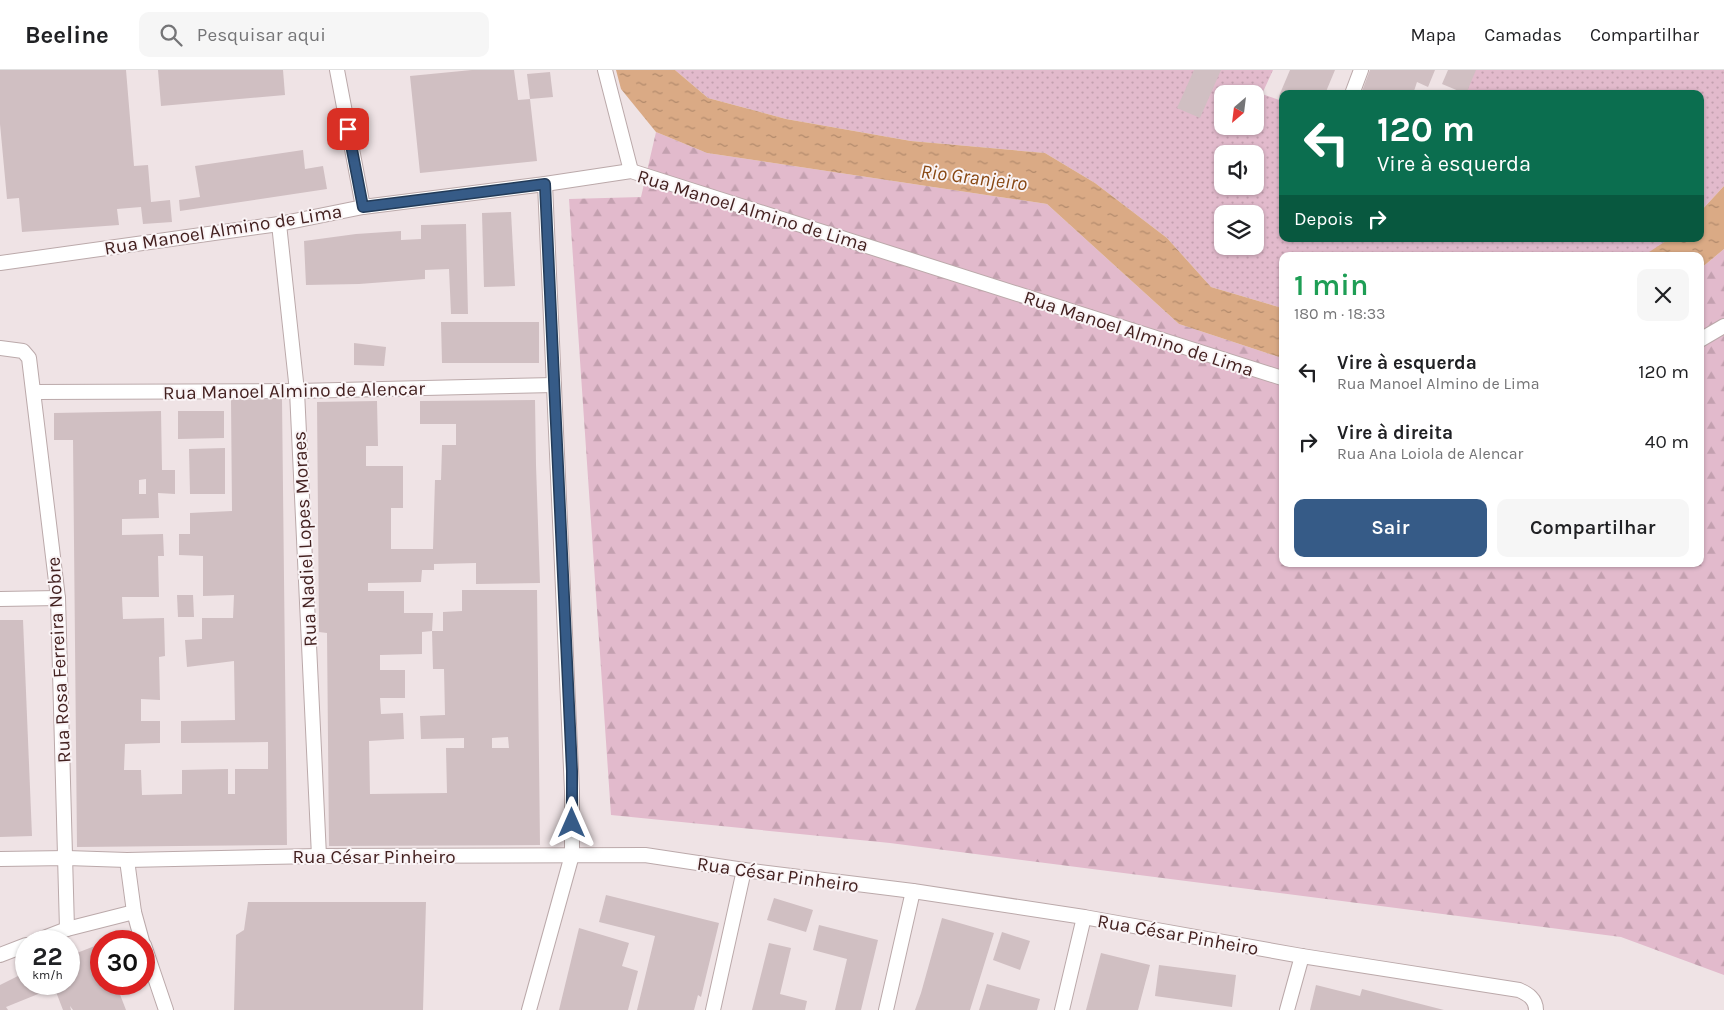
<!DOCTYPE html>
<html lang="pt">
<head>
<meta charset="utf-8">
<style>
  :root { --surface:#fff; --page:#f6f6f6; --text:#202124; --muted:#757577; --line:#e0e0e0; --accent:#365b87 }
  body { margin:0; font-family:Karla,sans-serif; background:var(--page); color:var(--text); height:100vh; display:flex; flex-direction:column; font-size:19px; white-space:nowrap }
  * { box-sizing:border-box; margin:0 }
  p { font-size:16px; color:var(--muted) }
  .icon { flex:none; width:28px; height:28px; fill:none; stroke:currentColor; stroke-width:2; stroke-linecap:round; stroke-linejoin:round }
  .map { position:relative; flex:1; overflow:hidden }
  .sheet { position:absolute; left:1279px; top:182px; width:425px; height:315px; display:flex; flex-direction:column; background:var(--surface); border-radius:10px; box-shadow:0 1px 4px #0004 }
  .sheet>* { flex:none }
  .banner { position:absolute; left:1279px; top:20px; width:425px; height:152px; border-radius:10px; box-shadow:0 1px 4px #0004; background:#0b6e4f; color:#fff; overflow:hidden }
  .needle { width:32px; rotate:208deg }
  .controls { position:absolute; left:1214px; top:15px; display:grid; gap:10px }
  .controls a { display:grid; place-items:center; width:50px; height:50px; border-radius:10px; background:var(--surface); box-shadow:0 1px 4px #0004; font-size:25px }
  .speed { position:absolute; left:15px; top:860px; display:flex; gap:10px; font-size:25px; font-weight:700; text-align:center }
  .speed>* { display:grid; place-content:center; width:65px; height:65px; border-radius:50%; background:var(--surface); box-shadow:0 1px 4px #0004; line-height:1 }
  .speed small { font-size:12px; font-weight:400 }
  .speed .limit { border:8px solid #d22; background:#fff; color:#111 }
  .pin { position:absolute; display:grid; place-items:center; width:42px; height:42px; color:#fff; margin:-21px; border-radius:10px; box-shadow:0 2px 8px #0006 }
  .me { position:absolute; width:55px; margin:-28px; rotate:0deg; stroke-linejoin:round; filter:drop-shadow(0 0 4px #0008) }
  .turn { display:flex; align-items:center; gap:18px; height:105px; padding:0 15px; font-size:22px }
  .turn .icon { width:65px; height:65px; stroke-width:2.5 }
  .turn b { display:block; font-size:35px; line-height:42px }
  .then { display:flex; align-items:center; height:48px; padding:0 15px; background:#0003; gap:10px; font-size:19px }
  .round { display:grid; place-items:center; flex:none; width:52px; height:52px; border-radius:10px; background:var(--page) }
  .summary { display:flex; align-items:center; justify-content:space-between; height:85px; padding:0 15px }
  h1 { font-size:30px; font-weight:600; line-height:38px; color:#1e9e55 }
  .cta { display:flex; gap:10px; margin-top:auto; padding:10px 15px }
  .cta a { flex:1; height:58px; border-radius:10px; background:var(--accent); color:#fff; font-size:20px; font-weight:600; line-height:58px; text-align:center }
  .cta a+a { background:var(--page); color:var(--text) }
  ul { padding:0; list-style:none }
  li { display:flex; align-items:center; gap:15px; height:70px; padding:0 15px }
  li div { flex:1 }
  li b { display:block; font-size:19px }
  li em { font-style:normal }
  header { display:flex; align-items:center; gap:30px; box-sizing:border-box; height:70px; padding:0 25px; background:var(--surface); border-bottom:1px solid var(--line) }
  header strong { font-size:24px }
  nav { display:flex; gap:28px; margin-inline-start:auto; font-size:18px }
  .search { width:350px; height:45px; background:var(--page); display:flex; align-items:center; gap:12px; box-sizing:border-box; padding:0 18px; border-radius:10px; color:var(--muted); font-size:19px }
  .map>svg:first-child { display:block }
  .grass { fill:url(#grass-dots); fill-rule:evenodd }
  .forest { fill:url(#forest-firs) }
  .water { fill:url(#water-ripples) }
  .building { fill:#d0bfc2; fill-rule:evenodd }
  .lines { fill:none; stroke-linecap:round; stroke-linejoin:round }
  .minor-casing { stroke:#bba9aa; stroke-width:16 }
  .minor { stroke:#fff; stroke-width:14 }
  .route-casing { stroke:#233b58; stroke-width:12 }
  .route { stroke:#365b87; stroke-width:9 }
  .labels { text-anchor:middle; stroke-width:4; stroke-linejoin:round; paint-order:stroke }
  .street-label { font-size:19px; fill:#432120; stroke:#faf4f6 }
  .water-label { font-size:20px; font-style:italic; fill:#874712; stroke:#faf4f6 }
</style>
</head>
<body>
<header>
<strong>Beeline</strong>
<div class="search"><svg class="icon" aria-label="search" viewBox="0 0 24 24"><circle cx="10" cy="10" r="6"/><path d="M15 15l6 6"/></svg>Pesquisar aqui</div>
<nav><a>Mapa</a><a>Camadas</a><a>Compartilhar</a></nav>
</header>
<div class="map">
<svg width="1724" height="940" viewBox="0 0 1724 940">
  <defs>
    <pattern id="grass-dots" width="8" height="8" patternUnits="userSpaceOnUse" patternTransform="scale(1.25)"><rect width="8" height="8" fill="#e2bacc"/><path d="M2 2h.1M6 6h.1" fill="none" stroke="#c3a0af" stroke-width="1.8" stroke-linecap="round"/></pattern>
    <pattern id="forest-firs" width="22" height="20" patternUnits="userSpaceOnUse" patternTransform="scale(1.25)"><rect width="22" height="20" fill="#e2bacc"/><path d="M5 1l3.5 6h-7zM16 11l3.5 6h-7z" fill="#c3a0af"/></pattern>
    <pattern id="water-ripples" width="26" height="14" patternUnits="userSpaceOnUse" patternTransform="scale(1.25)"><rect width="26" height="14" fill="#daaa85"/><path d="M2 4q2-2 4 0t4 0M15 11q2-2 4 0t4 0" fill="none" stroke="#b28a6c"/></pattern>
  </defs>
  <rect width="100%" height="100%" fill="#efe3e5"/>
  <g class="grass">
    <path d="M675 0H1273L1262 24 1282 31V169H1672L1645 186H1282V238L1211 217 1167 168 1095 113 1045 83 911 71 786 49 708 28ZM1222 24H1255V56H1222ZM1222 84H1255V116H1222ZM1222 144H1255V176H1222Z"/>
    <polygon points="1466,0 1724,0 1724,116 1700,142 1700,24 1462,24"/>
  </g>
  <polygon class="forest" points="656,62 707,83 1047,134 1179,254 1282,288 1282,494 1700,494 1700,199 1724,179 1724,905 1621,867 890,773 611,745 569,129 641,127"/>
  <g class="water">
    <polygon points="616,0 675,0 708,28 786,49 911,71 1045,83 1095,113 1167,168 1211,217 1282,238 1282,288 1179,254 1047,134 707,83 656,62 621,19"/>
    <polygon points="1724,116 1724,179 1700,199 1700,186 1643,186 1669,169 1700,169 1700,142"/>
  </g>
  <g class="building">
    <polygon points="0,0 126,0 134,96 148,95 151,132 170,130 172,152 143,154 141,137 117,139 119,155 22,162 19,128 7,129 0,54"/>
    <polygon points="158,0 283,0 285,25 161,36"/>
    <polygon points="472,0 514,0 518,30 530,29 537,91 420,103 410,6"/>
    <polygon points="1194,0 1221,0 1200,48 1177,38"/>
    <polygon points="1290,0 1335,0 1325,24 1282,24 1282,28 1279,26"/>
    <polygon points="1370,0 1435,0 1428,17 1417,12 1413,24 1361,24"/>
    <polygon points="1448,0 1476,0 1466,24 1442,14"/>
    <polygon points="550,2 553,27 530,29 527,4"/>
    <polygon points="303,80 305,99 323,96 327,119 180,141 179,130 200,127 195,96"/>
    <polygon points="511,142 515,216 484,217 482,143"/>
    <polygon points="466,154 468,244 451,244 449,199 425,200 425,209 359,214 306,215 304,171 356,164 401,161 401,170 421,169 421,155"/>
    <polygon points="441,252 539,252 539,293 442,293"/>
    <polygon points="354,273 386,277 384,296 354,295"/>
    <path d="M282 329 287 775 77 777 73 370H54V343L161 341 162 400H175V424L158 423 159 448 122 449V465L163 464 164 486H158L159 527H122L123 549 164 548 165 586 159 587 160 630 141 629V651H160V673L125 674 124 700H141L142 725 182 724V700L228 699V724H235V699H268V672L181 673V651L235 650 234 591 187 597 185 570 202 569V548H233L234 525 203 526V486L179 485V464H190V443L232 441 231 330ZM146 409V424H139V410Z"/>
    <path d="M535 330 536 395 540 513 476 514V493L434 494V500H422L421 512 368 513V521H404V543H433L432 561 422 562V584L380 585V600H405V628H380L381 644 403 643 404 669 369 671 370 724 447 723 446 678H464V668L421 669 420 646 445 645 444 599H433L432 561H443V542L462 541V520H537L540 775 329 776 327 563 319 562 317 332 377 331 378 376H366V396H403V438H391V479H433L435 410H441L442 375H456V354H420V331ZM508 667 509 678H492V668Z"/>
    <polygon points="178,341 224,341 224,368 178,369"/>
    <polygon points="225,378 225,424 190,424 189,379"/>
    <polygon points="177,525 193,525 194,547 178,547"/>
    <polygon points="0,550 23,550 32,766 0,767"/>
    <polygon points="606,825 719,853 701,927 698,925 694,940 637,940 655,866 599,852"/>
    <polygon points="774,828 813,840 806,862 767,850"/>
    <polygon points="248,832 426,832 423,940 234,940 236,865 244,860"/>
    <polygon points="942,848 994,863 970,940 915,940 921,923"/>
    <polygon points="819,855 878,870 861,940 835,940 847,889 813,880"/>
    <polygon points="579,858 629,873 622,896 638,901 628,940 559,940"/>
    <polygon points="1002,862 1030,871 1020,900 993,890"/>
    <polygon points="769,873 791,878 780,924 807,931 805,940 752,940"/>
    <polygon points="100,874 101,877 101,914 116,914 126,940 73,940 70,936 71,940 63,940 53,914 69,914 69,886"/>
    <polygon points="1101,883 1150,895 1138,940 1086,940"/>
    <polygon points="1159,895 1236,905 1232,937 1155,926"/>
    <polygon points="26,902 26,914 46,914 48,920 6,937 8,940 0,940 0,915"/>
    <polygon points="987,914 1040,929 1037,940 979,940"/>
    <polygon points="1316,915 1360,926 1362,919 1444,940 1310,940"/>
  </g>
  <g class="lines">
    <g class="minor-casing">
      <g id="minor">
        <polyline points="337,0 363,137"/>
        <polyline points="605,0 631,101"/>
        <polyline points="1352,24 1361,0"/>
        <polyline points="279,154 297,321 319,786"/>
        <polyline points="0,193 279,154 363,137 545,114 631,101 1282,308"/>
        <polyline points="1700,270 1724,256"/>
        <polyline points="0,278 23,281 29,288 58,528 67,859"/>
        <polyline points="34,322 297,321 554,315"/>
        <polyline points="0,529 58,528"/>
        <path d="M0 789 67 788 127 790 319 786 645 785 744 800 913 821 1084 847 1302 886 1519 920C1528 924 1536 929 1536 940"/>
        <polyline points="127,790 134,842 142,871"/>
        <polyline points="36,871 67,859 134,842"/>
        <polyline points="144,875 166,940"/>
        <polyline points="0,885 26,875"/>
        <polyline points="529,940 572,785 572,721 545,114"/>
        <polyline points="713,940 744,800"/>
        <polyline points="886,940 913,821"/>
        <polyline points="1062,940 1084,847"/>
        <polyline points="1287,940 1302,886"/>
      </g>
    </g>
    <use href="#minor" class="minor"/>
  </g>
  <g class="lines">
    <g class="route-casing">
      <polyline id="route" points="348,59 363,137 545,114 572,701 572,753"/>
    </g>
    <use href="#route" class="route"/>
  </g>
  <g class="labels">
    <g class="street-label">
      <text transform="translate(753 140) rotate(17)" y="7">Rua Manoel Almino de Lima</text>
      <text transform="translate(223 159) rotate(-9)" y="7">Rua Manoel Almino de Lima</text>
      <text transform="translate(1139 263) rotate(18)" y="7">Rua Manoel Almino de Lima</text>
      <text transform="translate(294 320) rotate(-1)" y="7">Rua Manoel Almino de Alencar</text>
      <text transform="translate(304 469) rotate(-93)" y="7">Rua Nadiel Lopes Moraes</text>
      <text transform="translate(58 590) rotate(-93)" y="7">Rua Rosa Ferreira Nobre</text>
      <text x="374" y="793">Rua César Pinheiro</text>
      <text transform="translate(778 804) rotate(8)" y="7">Rua César Pinheiro</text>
      <text transform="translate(1178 864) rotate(10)" y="7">Rua César Pinheiro</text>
    </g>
    <g class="water-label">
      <text transform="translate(974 107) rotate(7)" y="7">Rio Granjeiro</text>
    </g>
  </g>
</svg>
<div class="controls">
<a><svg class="needle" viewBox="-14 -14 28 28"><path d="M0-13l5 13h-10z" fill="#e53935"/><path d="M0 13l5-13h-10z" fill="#757577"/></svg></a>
<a><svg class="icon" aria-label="sound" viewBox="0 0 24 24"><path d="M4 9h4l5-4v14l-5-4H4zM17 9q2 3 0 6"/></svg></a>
<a><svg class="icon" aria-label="layers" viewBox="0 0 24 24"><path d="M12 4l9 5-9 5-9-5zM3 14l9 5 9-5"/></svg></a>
</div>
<div class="speed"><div>22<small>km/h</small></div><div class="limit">30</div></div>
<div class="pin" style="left:348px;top:59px;background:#d93025"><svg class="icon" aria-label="arrive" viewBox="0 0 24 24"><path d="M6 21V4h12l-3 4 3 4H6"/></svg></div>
<svg class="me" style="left:572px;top:753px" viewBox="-20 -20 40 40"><path d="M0-17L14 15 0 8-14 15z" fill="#365b87" stroke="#fff" stroke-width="4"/></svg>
<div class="banner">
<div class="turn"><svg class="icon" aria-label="left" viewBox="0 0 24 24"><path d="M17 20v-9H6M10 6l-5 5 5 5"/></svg><div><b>120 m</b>Vire à esquerda</div></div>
<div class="then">Depois<svg class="icon" aria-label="right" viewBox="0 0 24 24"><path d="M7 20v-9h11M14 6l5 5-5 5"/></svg></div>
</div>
<section class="sheet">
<div class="summary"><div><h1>1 min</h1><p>180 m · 18:33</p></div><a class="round"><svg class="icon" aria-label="close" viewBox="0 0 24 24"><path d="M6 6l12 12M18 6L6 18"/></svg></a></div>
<ul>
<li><svg class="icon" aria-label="left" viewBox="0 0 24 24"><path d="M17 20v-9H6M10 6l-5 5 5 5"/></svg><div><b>Vire à esquerda</b><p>Rua Manoel Almino de Lima</p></div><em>120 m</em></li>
<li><svg class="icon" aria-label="right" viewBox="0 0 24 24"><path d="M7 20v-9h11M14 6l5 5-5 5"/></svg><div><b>Vire à direita</b><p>Rua Ana Loiola de Alencar</p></div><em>40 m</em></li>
</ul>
<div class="cta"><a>Sair</a><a>Compartilhar</a></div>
</section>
</div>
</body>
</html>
